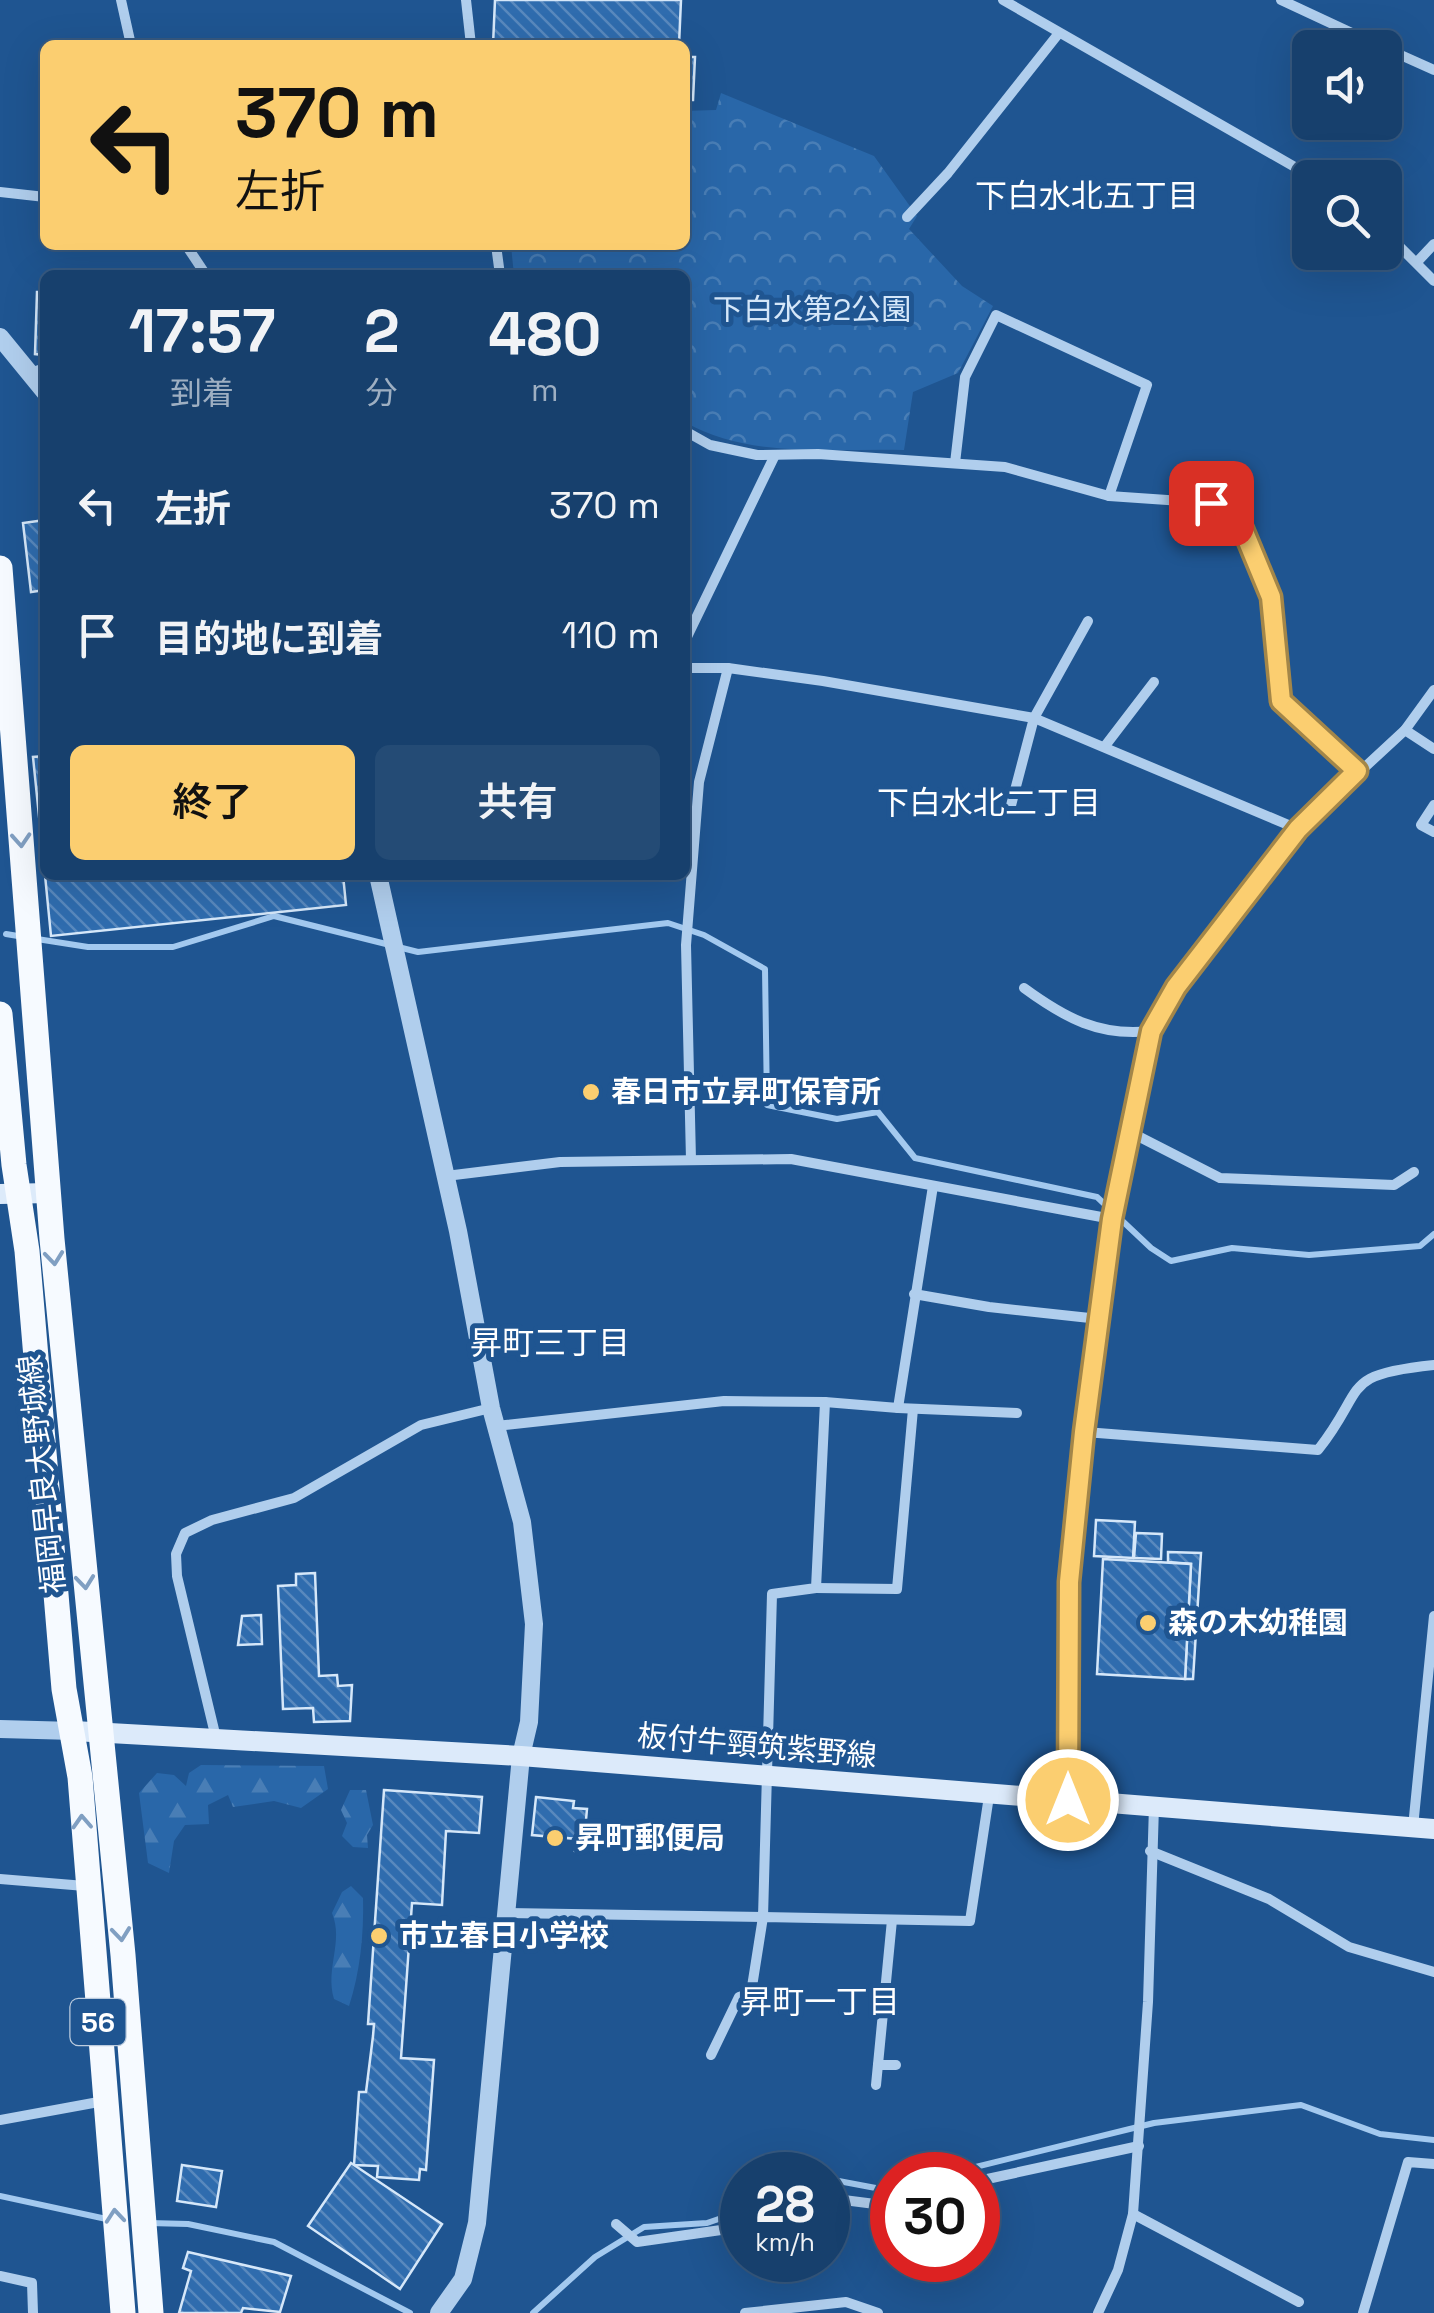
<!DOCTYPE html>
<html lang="ja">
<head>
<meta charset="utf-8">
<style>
  :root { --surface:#17406d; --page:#244b75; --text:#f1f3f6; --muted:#9eafc2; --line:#365980; --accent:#fbce70 }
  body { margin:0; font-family:"Space Grotesk","Noto Sans JP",sans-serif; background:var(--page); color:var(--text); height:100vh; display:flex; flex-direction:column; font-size:38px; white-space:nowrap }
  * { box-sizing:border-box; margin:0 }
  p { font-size:32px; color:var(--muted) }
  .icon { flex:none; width:55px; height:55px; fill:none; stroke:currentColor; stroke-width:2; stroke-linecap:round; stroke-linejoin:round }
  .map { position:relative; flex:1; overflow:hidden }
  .drawer { position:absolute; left:40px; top:270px; width:650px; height:610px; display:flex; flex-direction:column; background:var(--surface); border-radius:15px; box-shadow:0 10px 40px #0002,0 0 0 2px var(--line) }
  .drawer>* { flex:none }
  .guide { position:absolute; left:40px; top:40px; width:650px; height:210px; border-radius:15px; box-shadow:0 10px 40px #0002,0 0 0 2px var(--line); background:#fbce70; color:#111; overflow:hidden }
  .tools { position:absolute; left:1292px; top:30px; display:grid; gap:20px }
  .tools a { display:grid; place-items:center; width:110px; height:110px; border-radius:15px; background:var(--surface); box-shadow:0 10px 40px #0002,0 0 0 2px var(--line); font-size:50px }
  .speed { position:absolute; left:720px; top:2152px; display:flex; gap:20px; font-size:50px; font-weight:700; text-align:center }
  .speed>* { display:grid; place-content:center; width:130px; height:130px; border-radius:50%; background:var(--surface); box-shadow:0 10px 40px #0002,0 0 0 2px var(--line); line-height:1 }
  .speed small { font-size:25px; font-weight:400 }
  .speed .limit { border:15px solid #d22; background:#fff; color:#111 }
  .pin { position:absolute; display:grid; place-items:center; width:85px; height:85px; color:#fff; margin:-42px; border-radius:20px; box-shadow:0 5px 15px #0006 }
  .me { position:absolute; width:110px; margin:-55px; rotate:0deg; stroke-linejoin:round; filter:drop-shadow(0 0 8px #0008) }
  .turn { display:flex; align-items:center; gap:35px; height:210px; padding:0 30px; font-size:45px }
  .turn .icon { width:130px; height:130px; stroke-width:2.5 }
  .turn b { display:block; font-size:70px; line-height:85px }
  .eta { display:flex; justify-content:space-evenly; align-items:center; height:170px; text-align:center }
  .eta b { font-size:60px; font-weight:600; line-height:70px }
  .action { display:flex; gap:20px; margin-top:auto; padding:20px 30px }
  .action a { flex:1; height:115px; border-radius:15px; background:var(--accent); color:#111; font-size:40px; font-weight:600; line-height:115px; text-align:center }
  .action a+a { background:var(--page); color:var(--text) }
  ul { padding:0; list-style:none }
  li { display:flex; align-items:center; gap:30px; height:130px; padding:0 30px }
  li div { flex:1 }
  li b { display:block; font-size:38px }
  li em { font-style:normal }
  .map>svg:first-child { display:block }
  .forest { fill:url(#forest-firs) }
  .park { fill:url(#park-crowns) }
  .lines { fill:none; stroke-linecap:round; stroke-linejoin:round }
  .stream { stroke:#a3c9ef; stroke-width:6 }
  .building { fill:url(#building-back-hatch); stroke:#d5e7f9; stroke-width:2.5 }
  .minor { stroke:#b0ceed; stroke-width:10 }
  .tertiary { stroke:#b0ceed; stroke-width:18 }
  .secondary { stroke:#dceafa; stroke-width:20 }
  .primary { stroke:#f6faff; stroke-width:25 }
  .oneway { stroke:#809fc2 }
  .route-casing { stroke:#a38649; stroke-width:25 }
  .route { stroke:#fbce70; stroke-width:18 }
  .poi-dot { fill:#fbce70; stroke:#1f5591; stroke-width:4 }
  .labels { text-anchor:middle; stroke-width:10; stroke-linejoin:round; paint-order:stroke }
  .shield { fill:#1f5591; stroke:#bcccde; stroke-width:2.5 }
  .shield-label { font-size:28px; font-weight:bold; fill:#fff }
  .park-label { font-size:30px; fill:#d5e7f9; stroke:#1f5591 }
  .poi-label { font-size:30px; font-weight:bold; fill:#fff; stroke:#1f5591; text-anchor:start }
  .street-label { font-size:30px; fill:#fff; stroke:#1f5591 }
  .neighbourhood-label { font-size:32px; fill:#fff; stroke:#1f5591 }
</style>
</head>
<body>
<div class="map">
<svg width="1434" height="2313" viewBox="0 0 1434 2313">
  <defs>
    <pattern id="forest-firs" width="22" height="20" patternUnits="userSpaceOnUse" patternTransform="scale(2.5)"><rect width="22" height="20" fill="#2967a9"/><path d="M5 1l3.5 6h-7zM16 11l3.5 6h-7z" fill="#497eb6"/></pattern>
    <pattern id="park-crowns" width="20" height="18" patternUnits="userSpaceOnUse" patternTransform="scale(2.5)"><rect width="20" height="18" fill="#2967a9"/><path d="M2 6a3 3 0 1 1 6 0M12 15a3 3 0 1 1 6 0" fill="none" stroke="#497eb6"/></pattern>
    <pattern id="building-back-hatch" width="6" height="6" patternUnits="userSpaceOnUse" patternTransform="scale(2.5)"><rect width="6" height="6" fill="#2f6cae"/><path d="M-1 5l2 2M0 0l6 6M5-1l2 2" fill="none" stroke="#5989be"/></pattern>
  </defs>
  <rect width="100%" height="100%" fill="#1f5591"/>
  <g class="forest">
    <polygon points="201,1765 324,1766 328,1789 301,1808 274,1801 233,1807 228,1795 208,1805 209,1824 185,1825 174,1841 169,1873 148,1863 139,1793 157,1773 174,1775 186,1786 189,1773"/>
    <polygon points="350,1790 366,1790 373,1825 367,1835 368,1848 353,1847 342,1836 347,1823 341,1810"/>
    <path d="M351 1886 363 1898C364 1934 360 1973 349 2006L334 1999C325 1968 344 1942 332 1913L342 1892Z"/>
  </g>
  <path class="park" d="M721 93 874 156 917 216 909 229 962 286 993 306 958 373 913 392 904 450C832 448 749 459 685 422V275H514L511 245H685V111L716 110Z"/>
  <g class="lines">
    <g class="stream">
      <polyline points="6,934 24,937"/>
      <polyline points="37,939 88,947 173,947 274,916 418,952 668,923 704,935 765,969 767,1105 837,1119 878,1112 915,1158 1097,1197 1151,1248 1171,1261 1232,1248 1309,1255 1420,1246 1434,1234"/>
      <polyline points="943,2175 1154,2123 1301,2105 1380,2134 1434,2140"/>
      <polyline points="828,2179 881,2189 892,2186"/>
      <polyline points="0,2196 111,2220"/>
      <polyline points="149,2223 188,2224 274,2242 410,2313"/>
      <polyline points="533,2313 595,2257 644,2227 707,2223 742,2211"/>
    </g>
  </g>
  <g class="building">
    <polygon points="495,0 681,0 679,45 493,45"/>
    <polygon points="685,57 695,57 693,100 685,100"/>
    <polygon points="37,292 45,292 45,355 35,354"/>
    <polygon points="45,520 45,590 31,592 23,523"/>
    <polygon points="45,756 45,875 33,757"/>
    <polygon points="45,875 343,875 346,905 51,936"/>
    <polygon points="1096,1520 1135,1522 1133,1558 1094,1556"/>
    <polygon points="1136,1533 1162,1534 1161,1559 1134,1558"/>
    <polygon points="1168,1552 1201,1553 1193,1679 1185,1679 1191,1564 1168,1562"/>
    <polygon points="1103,1559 1191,1564 1185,1679 1097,1674"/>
    <polygon points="315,1573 319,1676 337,1675 338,1686 352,1685 350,1721 314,1722 313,1708 283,1709 278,1586 296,1585 296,1574"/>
    <polygon points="261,1615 262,1644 238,1645 242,1616"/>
    <polygon points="384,1790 482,1797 479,1833 446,1831 442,1905 412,1903 401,2058 434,2060 426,2170 420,2169 419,2180 377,2177 378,2166 354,2165 359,2092 366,2092 373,2036 374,2024 368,2024"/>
    <polygon points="536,1797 574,1801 573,1808 587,1809 583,1852 575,1851 577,1839 532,1835"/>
    <polygon points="351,2163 442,2224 400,2289 308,2226"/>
    <polygon points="182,2165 222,2171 216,2207 177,2201"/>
    <polygon points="188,2252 291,2276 280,2312 243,2308 241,2313 179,2313 191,2271 183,2268"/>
  </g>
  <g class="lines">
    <g class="minor">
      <polyline points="121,0 131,45"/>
      <polyline points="466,0 471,45"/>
      <polyline points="1003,0 1314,178"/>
      <polyline points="1281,0 1384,48"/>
      <polyline points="1385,48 1434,70"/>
      <polyline points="0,192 45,197"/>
      <polyline points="907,217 948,173 1059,33"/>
      <polyline points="1385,232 1434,281"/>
      <polyline points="186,245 206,275"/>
      <polyline points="496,245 500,275"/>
      <polyline points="1417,262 1434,244"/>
      <polyline points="30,373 45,368"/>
      <polyline points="685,431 710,445 757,455 818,454 1005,467 1109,496 1211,503 1239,522 1271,597 1281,701 1357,771"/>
      <polyline points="955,463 965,377 996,315 1147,385 1109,496"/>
      <polyline points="685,641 775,455"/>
      <polyline points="685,668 728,668 823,681 1034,718 1298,829"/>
      <polyline points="1405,730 1434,749"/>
      <polyline points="1105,746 1154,682"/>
      <polyline points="1434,805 1421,825 1434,832"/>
      <polyline points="1009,813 1034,718 1088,621"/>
      <path d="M1024 988C1065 1018 1100 1037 1151 1031"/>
      <polyline points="1130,1132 1220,1178 1394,1185 1414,1172"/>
      <polyline points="691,1160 686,945 699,782 728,668"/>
      <polyline points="446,1176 560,1162 791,1159 1112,1219"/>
      <polyline points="933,1186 898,1408 1017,1413"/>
      <polyline points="914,1294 989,1307 1099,1319"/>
      <polyline points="496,1426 724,1401 825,1402 898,1408"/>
      <path d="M1085 1432 1318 1450C1368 1387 1338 1375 1434 1365"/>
      <polyline points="816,1588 897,1589 913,1409"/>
      <polyline points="216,1738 177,1576 176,1554 185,1533 212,1520 294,1498 421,1425 491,1408"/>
      <polyline points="1068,1799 1069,1582 1085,1432 1112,1219 1151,1031 1175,987 1298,829 1405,730 1434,690"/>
      <polyline points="1413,1827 1434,1616"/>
      <polyline points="1150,1851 1269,1899 1349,1947 1434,1972"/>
      <polyline points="0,1879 85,1886"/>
      <polyline points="506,1913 763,1917 772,1594 816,1588 825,1402"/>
      <polyline points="711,2055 739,1997 751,1993 763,1917 970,1921 989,1796"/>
      <polyline points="878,2065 896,2065"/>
      <polyline points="876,2085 892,1920"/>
      <polyline points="0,2120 104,2101"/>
      <polyline points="978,2181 1139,2146"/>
      <polyline points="828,2198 875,2204 892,2200"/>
      <polyline points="1133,2214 1299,2302"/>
      <polyline points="616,2224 637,2242 742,2227"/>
      <polyline points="0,2276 32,2283 33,2313"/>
      <polyline points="745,2313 846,2302 878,2313"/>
      <polyline points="1098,2313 1118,2270 1133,2214 1148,2002 1154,1806"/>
      <polyline points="1363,2313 1408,2162 1434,2164"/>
    </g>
    <g class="tertiary">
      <polyline points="0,337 45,392"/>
      <polyline points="378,875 458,1231 491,1408 522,1522 534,1624 529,1722 521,1756 477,2223 463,2279 439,2313"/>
      <polyline points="0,1729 74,1731"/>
    </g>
    <g class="secondary">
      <polyline points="0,1194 50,1193"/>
      <polyline points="74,1731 521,1756 1434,1829"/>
    </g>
    <g class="primary">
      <polyline points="0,568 52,1239 123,1955 151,2313"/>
      <polyline points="0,1014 14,1165 27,1251 64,1689 80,1777 123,2313"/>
    </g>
  </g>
  <defs><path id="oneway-chevron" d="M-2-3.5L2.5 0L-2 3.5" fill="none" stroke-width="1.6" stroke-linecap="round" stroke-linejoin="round" transform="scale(2.5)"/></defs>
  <g class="oneway">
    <use href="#oneway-chevron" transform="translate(21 840) rotate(86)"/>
    <use href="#oneway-chevron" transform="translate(54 1258) rotate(84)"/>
    <use href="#oneway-chevron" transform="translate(85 1582) rotate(84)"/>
    <use href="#oneway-chevron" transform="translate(82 1822) rotate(-93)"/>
    <use href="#oneway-chevron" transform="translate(121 1934) rotate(84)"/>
    <use href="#oneway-chevron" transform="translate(115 2216) rotate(-95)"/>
  </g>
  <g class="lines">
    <g class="route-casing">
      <polyline id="route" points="1068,1800 1069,1582 1084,1432 1112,1219 1151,1031 1176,987 1298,829 1357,771 1281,701 1271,597 1240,522 1211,503"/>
    </g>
    <use href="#route" class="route"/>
  </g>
  <g class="poi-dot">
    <circle cx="591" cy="1092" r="10"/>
    <circle cx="1148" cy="1623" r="10"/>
    <circle cx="555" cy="1838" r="10"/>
    <circle cx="379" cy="1936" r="10"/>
  </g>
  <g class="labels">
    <rect class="shield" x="70.5" y="1999" width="55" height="46" rx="8"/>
    <g class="shield-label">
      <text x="98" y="2032">56</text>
    </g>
    <g class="park-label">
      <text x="812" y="320">下白水第2公園</text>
    </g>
    <g class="poi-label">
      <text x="611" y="1102">春日市立昇町保育所</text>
      <text x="1168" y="1633">森の木幼稚園</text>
      <text x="575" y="1848">昇町郵便局</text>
      <text x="399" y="1946">市立春日小学校</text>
    </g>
    <g class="street-label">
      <text transform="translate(42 1474) rotate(-96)" y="10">福岡早良大野城線</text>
      <text transform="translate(757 1746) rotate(5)" y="10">板付牛頸筑紫野線</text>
    </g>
    <g class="neighbourhood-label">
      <text x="1087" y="207">下白水北五丁目</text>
      <text x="989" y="814">下白水北二丁目</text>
      <text x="550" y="1354">昇町三丁目</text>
      <text x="820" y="2013">昇町一丁目</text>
    </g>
  </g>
</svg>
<div class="tools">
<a><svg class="icon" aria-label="sound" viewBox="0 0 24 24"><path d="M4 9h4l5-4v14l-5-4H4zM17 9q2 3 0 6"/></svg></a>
<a><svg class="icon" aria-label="search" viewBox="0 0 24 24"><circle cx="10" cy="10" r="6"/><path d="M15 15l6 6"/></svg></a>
</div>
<div class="speed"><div>28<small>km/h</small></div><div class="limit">30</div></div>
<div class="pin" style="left:1211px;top:503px;background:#d93025"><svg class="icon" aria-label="arrive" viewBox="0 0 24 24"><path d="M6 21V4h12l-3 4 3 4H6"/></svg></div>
<svg class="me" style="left:1068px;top:1800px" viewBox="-20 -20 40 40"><circle r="17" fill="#fbce70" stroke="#fff" stroke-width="3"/><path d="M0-11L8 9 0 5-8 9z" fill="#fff"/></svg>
<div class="guide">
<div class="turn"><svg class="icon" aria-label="left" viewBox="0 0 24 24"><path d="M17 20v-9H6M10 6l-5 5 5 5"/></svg><div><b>370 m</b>左折</div></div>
</div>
<section class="drawer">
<div class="eta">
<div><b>17:57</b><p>到着</p></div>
<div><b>2</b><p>分</p></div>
<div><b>480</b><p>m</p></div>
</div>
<ul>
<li><svg class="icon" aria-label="left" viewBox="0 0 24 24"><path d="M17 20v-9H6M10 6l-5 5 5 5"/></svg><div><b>左折</b></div><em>370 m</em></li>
<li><svg class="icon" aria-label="arrive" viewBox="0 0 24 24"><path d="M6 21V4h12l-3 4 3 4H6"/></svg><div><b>目的地に到着</b></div><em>110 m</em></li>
</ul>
<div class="action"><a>終了</a><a>共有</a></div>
</section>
</div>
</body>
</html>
